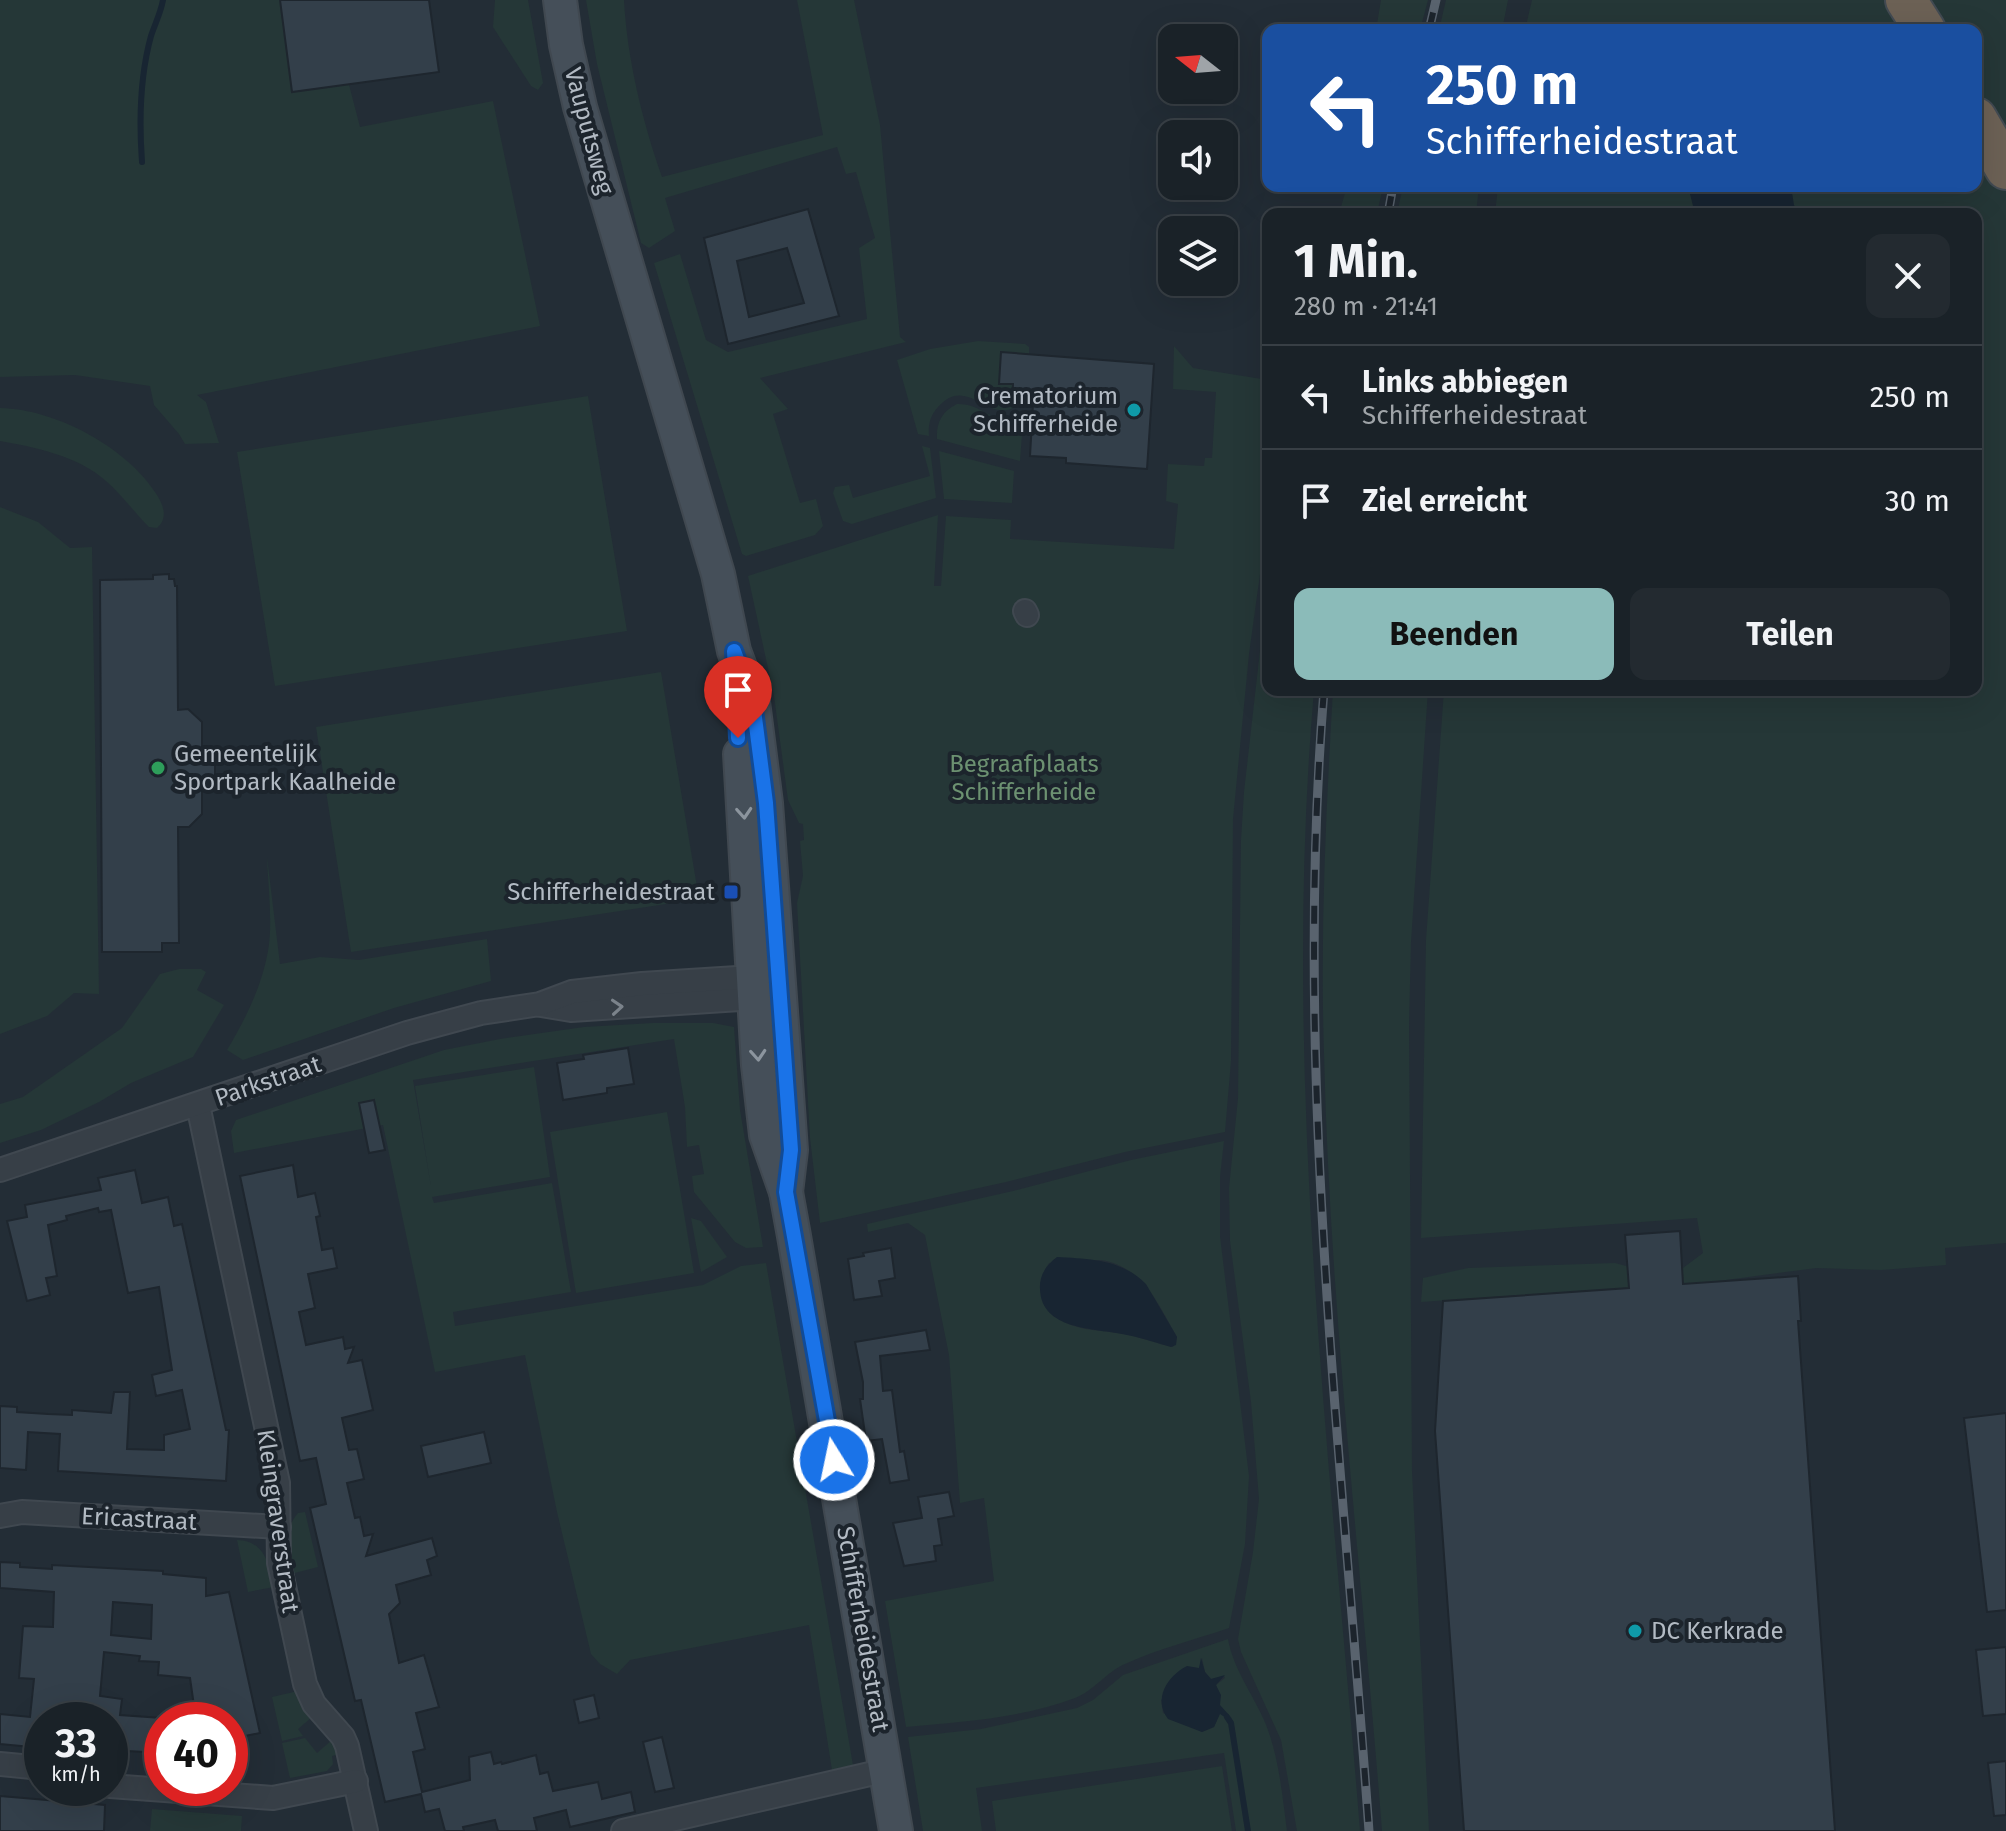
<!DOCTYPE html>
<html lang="de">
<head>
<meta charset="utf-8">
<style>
  :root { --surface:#1a2228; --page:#232a30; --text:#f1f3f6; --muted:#9fa4a8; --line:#383f45; --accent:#8bbbb9 }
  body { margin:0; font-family:"Fira Sans",sans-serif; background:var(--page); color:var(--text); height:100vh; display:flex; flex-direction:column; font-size:30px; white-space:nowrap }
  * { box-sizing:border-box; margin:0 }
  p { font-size:26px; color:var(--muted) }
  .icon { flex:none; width:44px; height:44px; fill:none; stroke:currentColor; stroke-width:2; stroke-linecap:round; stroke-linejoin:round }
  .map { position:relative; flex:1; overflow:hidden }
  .side { position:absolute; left:1262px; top:208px; width:720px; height:488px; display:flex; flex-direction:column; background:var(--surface); border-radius:16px; box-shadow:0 8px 32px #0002,0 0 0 2px var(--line) }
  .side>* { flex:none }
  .top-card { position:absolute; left:1262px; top:24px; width:720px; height:168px; border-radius:16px; box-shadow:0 8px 32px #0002,0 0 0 2px var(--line); background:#1a4fa0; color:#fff; overflow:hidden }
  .needle { width:52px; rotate:287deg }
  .controls { position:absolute; left:1158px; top:24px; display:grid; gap:16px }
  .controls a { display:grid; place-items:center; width:80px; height:80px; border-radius:16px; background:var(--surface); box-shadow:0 8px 32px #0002,0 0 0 2px var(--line); font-size:40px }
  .speed { position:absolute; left:24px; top:1702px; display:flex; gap:16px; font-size:40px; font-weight:700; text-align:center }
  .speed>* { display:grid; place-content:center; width:104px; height:104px; border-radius:50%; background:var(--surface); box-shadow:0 8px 32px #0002,0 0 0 2px var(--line); line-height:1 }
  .speed small { font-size:20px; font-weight:400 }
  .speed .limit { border:12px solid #d22; background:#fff; color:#111 }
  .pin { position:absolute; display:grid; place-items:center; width:68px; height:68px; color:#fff; margin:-82px -34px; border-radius:50% 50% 50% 0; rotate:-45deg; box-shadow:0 0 8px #0007 }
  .pin .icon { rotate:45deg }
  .me { position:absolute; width:88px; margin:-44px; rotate:350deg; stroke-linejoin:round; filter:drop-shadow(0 0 6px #0008) }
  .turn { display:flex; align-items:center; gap:28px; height:168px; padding:0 32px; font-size:36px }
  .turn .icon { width:104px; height:104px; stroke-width:2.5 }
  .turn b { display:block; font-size:56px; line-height:68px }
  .round { display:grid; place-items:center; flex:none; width:84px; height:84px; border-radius:16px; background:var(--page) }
  .summary { display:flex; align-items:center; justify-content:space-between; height:136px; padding:0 32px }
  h1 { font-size:48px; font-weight:700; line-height:60px }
  .primary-button { display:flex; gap:16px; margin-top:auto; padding:16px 32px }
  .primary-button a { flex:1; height:92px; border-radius:16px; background:var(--accent); color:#111; font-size:32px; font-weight:700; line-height:92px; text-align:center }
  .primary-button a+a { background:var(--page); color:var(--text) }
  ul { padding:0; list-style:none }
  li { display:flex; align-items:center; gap:24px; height:104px; padding:0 32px; border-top:2px solid var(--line) }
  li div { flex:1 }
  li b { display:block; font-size:30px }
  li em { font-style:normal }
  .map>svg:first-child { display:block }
  .green { fill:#253737; fill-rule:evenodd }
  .water { fill:#182532 }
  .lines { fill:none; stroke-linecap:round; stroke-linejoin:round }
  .stream { stroke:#182532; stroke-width:6 }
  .building { fill:#333f4a; stroke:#1e262e; stroke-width:2; fill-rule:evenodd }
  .street-casing { stroke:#404850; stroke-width:26 }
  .secondary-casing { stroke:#404850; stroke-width:36 }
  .highway-casing { stroke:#424a52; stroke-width:44 }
  .street { stroke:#373f47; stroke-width:22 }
  .secondary { stroke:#454f59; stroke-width:32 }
  .highway { stroke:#6c6155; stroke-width:40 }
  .rail-casing { stroke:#59636e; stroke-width:9 }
  .rail { stroke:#1c242c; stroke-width:6; stroke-dasharray:18; stroke-linecap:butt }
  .oneway { stroke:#8c959e }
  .oneway2 { stroke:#7b838b }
  .route-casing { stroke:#114b97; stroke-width:20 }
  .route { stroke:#1a73e8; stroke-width:14 }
  .culture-dot { fill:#0f9aa8; stroke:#1c242c; stroke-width:3 }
  .leisure-dot { fill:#2e9e5b; stroke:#1c242c; stroke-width:3 }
  .transit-dot { fill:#1a4fb4; stroke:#1c242c; stroke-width:3 }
  .labels { text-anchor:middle; stroke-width:8; stroke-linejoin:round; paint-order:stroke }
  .street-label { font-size:24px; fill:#b2bac3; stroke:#1c242c }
  .poi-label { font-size:24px; fill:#b2bac3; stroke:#1c242c; text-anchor:end }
  .park-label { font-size:24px; fill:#6c9171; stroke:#1c242c }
</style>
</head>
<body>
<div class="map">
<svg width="2006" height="1831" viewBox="0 0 2006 1831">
  <rect width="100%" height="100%" fill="#232d36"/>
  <g class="green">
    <polygon points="0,0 342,0 347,77 360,127 493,101 540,326 197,395 206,402 219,443 185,444 179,434 154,405 150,386 75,375 0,377"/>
    <polygon points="495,0 528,0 543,83 538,90 531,86 493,27"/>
    <path d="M586 0H624C627 59 643 123 662 177L823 135 797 0H854L880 125 900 337 906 342 760 378 788 409 773 414 800 503 816 499 823 526 815 535 746 556 742 554 654 263 680 254 706 340 728 352 867 319 859 248 875 238 856 172 846 174 837 147 665 198 675 231 649 248 641 243 597 64Z"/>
    <polygon points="1381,0 1428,0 1420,30 1376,30"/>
    <polygon points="1446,0 1508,0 1502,30 1439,30"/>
    <polygon points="1532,0 1895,0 1914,30 1525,30"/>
    <polygon points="1912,0 2006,0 2006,154 1976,105 1976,30 1930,30"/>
    <polygon points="1976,136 2006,186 2006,1243 1945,1248 1946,1265 1881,1270 1816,1268 1711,1282 1421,1302 1423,1278 1468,1268 1615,1263 1652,1273 1675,1274 1703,1253 1697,1218 1421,1238 1426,940 1444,690 1976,690 1976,214 1495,214 1498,186 1976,186"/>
    <polygon points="1347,186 1383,186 1377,214 1339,214"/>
    <polygon points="1403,186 1479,186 1476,214 1397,214"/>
    <path d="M978 341 1025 344 1029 347V354L1001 353 999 383 1013 382 1012 402 1019 403C993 430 968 372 938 407 930 416 928 425 929 436L918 434 897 360 930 349Z"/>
    <polygon points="1174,346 1193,368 1268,380 1268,516 1249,654 1233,819 1231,1061 1225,1132 1125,1152 1006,1182 820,1223 810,1138 797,903 803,876 800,841 804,840 803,824 799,823 788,800 774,696 748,576 938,515 934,586 941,586 946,516 1011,520 1010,539 1174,549 1178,504 1166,501 1168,464 1204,466 1205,458 1212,458 1216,392 1173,389"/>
    <polygon points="588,396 627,631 275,686 237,452"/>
    <path d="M957 404C982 403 990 424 1023 421L1020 461 937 439C936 423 942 411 957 404Z"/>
    <path d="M0 408C56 409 128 448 157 495 164 506 168 519 157 528L149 527C134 512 121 494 106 481 78 456 35 447 0 441Z"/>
    <polygon points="922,446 930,448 936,498 852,524 843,521 833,493 835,487 849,485 853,498 930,476"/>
    <polygon points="939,451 1014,471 1012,503 944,499"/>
    <polygon points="0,507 38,522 70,548 92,547 99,994 74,993 47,1016 0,1034"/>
    <path d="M1268 580V690H1314C1281 1070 1330 1452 1360 1831H1297L1281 1740 1241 1652 1238 1639 1253 1552 1259 1499 1251 1402 1230 1241 1229 1188 1238 1098 1241 840 1244 792Z"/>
    <polygon points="661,672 699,899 351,952 316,727"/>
    <path d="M1333 690H1428L1411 942 1409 1025 1412 1471 1429 1831H1382C1362 1572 1330 1313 1324 1053 1320 932 1326 811 1333 690Z"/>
    <path d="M267 857 280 964 320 957 359 960 487 939 491 981 394 1008 243 1060 227 1050C245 1020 262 986 268 951 273 924 268 885 267 857Z"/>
    <polygon points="179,969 201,969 206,972 197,990 224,1005 193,1057 131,1083 99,1102 41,1130 0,1143 0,1104 23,1097 122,1028 160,974"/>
    <polygon points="653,1023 713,1023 734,1027 740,1110 763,1247 746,1248 735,1242 694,1192 692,1176 704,1174 699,1145 687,1147 685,1107 674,1039 413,1080 431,1187 415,1086 534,1067 550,1177 432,1197 434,1203 552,1183 571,1292 453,1312 455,1326 703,1285 741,1266 766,1263 853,1765 832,1770 809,1625 630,1660 617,1674 600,1664 591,1654 557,1512 525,1355 435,1372 383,1125 234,1153 231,1131 236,1120 444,1050 500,1039 584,1027"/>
    <polygon points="667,1112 694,1273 576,1293 550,1132"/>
    <path d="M1224 1141 1220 1177V1236L1249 1476 1245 1544 1229 1628C1194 1640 1157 1649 1125 1664 1106 1672 1094 1691 1075 1698 1023 1718 961 1722 906 1727L885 1601 994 1581 984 1498 960 1503 949 1355 925 1235 908 1223 868 1232 867 1224 1013 1191 1131 1160ZM1101 1260C1144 1267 1158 1304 1177 1337L1173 1347C1157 1344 1141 1337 1124 1334 1108 1331 1090 1331 1074 1326 1043 1317 1031 1289 1049 1263Z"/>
    <polygon points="691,1218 701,1221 727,1257 701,1272"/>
    <path d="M305 1512 318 1567 291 1574C286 1550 282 1533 298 1513Z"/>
    <path d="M237 1540C265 1541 269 1564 274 1587L248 1592Z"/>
    <path d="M1228 1639C1233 1668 1252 1693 1264 1720 1279 1755 1282 1794 1287 1831H1236L1224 1753 976 1788 982 1831H923L908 1737 981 1729 1077 1708 1093 1700 1123 1675ZM1202 1658 1205 1672 1211 1679 1224 1676 1225 1678 1216 1685C1221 1701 1221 1712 1214 1727L1202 1732 1163 1713 1161 1700 1199 1669Z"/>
    <polygon points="298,1691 312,1717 298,1729 303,1736 282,1741 272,1697"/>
    <polygon points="305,1738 317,1753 332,1740 339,1754 332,1756 333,1764 327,1771 290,1778 282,1743"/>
    <polygon points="1222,1766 1232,1831 996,1831 992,1801"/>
    <polygon points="152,1809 242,1816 241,1831 150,1831"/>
  </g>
  <g class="water">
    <polygon points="1688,186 1791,186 1794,205 1800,214 1695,214"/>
    <path d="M1057 1257C1090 1259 1121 1259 1146 1284L1177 1337 1176 1345 1171 1347C1154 1342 1139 1337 1122 1334 1094 1328 1041 1330 1040 1289 1039 1276 1046 1265 1057 1257Z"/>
    <path d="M1201 1658 1205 1672 1211 1679 1225 1675 1216 1685 1221 1695 1220 1705 1229 1715 1226 1718 1220 1714 1214 1727 1202 1732 1168 1719C1153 1699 1167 1676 1187 1666L1199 1668Z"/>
  </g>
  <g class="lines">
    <g class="stream">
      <path d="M142 162C139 121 140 76 151 36 155 24 161 12 163 0"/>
      <polyline points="1227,1717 1231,1723 1248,1831"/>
    </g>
  </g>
  <g class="building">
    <polygon points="280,0 429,0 439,72 292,92"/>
    <path d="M808 209 839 316 728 344 704 238ZM787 248 804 303 749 317 737 261Z"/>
    <polygon points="1001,352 1154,364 1147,469 1066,463 1066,458 1030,456 1033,404 1012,403 1013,384 999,384"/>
    <polygon points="169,574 169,579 174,579 175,586 177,586 178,710 188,709 202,722 202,758 215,758 215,778 202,778 202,814 189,827 178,827 179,943 162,943 162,952 102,952 100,580 153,579 153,575"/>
    <polygon points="628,1048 634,1084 607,1088 607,1093 563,1100 557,1063 584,1059 583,1055"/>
    <polygon points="374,1100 385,1150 369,1153 359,1103"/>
    <polygon points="293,1165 298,1197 315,1193 320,1216 316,1217 322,1250 333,1248 337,1268 308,1274 315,1308 299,1312 306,1345 343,1337 345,1349 354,1347 348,1363 362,1360 373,1410 342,1418 349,1450 357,1449 364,1479 347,1483 355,1518 360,1517 364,1536 373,1534 366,1556 432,1538 437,1556 427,1560 431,1575 396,1585 400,1603 389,1614 399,1663 424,1655 439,1707 416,1713 425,1749 413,1752 422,1792 470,1780 469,1757 491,1752 494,1764 501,1762 502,1764 536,1755 540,1774 548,1772 553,1791 598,1782 602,1799 631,1792 635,1812 570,1827 566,1810 534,1818 537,1831 498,1831 495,1820 463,1827 464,1831 445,1831 439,1809 425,1812 421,1794 385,1802 361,1700 355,1701 310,1508 326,1504 316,1458 300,1461 240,1176"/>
    <polygon points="135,1170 142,1203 168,1197 174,1226 182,1224 226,1430 229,1430 226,1481 58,1471 60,1434 28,1432 26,1470 0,1468 0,1406 17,1407 17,1412 48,1414 72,1415 72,1410 111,1413 114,1392 130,1392 127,1449 164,1450 164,1435 190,1429 182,1390 156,1396 152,1375 172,1370 159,1287 128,1293 111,1210 99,1212 98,1208 66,1216 67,1220 48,1225 57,1276 46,1278 50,1295 27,1301 7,1221 27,1217 25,1205 101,1190 98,1178"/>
    <polygon points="1680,1231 1683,1284 1798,1276 1801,1321 1798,1321 1835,1831 1464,1831 1435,1431 1443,1301 1629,1288 1625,1235"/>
    <polygon points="891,1248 895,1278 879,1281 882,1296 854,1300 848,1259 864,1256 863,1253"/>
    <polygon points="926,1330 930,1350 880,1356 883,1391 892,1390 900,1452 904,1451 909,1480 890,1483 882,1439 866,1441 860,1399 863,1399 863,1382 855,1342"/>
    <polygon points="2006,1413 2006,1610 1987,1612 1964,1418"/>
    <polygon points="484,1432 491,1463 428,1477 421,1446"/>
    <polygon points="949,1492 954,1516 938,1519 942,1545 934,1546 936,1561 904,1566 893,1523 922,1518 918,1497"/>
    <path d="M0 1562 20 1563V1567L52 1569V1565L163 1571V1574L206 1578V1596L229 1592 260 1733 230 1739V1720H196L190 1678 158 1675 159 1662 139 1661 140 1656 104 1652 100 1696 122 1699 120 1715 162 1718V1753L110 1750V1720H42V1748L0 1744V1714L30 1717 34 1679 19 1678 23 1626 53 1627 54 1592 0 1588ZM113 1602 152 1605 151 1639 111 1635Z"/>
    <polygon points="2006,1647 2006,1714 1983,1716 1976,1650"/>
    <polygon points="594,1695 599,1718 579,1723 574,1700"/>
    <polygon points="662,1737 674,1788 655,1792 643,1742"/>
    <polygon points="2006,1761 2006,1815 1994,1816 1988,1763"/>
    <polygon points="0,1796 105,1805 104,1831 0,1831"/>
  </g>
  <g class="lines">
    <g class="street-casing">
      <g id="street">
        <polyline points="1025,611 1027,615"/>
        <polyline points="541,1005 571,1010 740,999 754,998 765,992"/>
        <polyline points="198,1105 278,1483 279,1563 305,1684 314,1704 343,1737 347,1746 366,1831"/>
        <polyline points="0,1170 407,1033 481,1013 540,1004 572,992 642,984 753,977 766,981"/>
        <polyline points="0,1516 22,1512 279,1527"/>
        <polyline points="0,1764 42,1768"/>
        <polyline points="110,1786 273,1798 356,1781"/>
        <polyline points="623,1831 887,1770"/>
      </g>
    </g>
    <g class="secondary-casing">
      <g id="secondary">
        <polyline points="560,0 566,45 580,107 718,574 734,651 753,702 766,803 791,1150 786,1192"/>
        <polyline points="740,754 758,1065 766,1135 786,1192 794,1236 896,1831"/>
      </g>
    </g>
    <g class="highway-casing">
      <g id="highway">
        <polyline points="1906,0 1925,30"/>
        <polyline points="1976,118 2006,169"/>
      </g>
    </g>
    <use href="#street" class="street"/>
    <use href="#secondary" class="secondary"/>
    <use href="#highway" class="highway"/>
    <g class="rail-casing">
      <g id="rail">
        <polyline points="1429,30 1436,0"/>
        <polyline points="1388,214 1393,186"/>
        <path d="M1324 690C1293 1071 1342 1451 1369 1831"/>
      </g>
    </g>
    <use href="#rail" class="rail"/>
  </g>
  <defs><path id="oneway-chevron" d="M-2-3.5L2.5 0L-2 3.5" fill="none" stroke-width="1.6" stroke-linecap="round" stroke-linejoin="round" transform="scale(2)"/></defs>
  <g class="oneway">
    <use href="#oneway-chevron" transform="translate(744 813) rotate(86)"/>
    <use href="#oneway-chevron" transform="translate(758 1055) rotate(86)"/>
  </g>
  <use class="oneway2" href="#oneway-chevron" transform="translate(617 1007) rotate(-4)"/>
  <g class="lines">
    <g class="route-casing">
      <polyline id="route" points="738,738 734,651 753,702 766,803 791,1150 786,1192 834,1460"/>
    </g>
    <use href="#route" class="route"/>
  </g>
  <g class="culture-dot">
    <circle cx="1134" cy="410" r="8"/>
    <circle cx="1635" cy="1631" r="8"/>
  </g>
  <circle class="leisure-dot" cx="158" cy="768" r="8"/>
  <rect class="transit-dot" x="723" y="884" width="16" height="16" rx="4"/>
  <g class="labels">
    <g class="street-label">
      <text transform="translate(589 131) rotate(75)" y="8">Vauputsweg</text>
      <text transform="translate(268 1081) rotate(-19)" y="8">Parkstraat</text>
      <text transform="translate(139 1519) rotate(3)" y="8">Ericastraat</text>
      <text transform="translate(278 1521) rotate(82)" y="8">Kleingraverstraat</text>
      <text transform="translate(863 1629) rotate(80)" y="8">Schifferheidestraat</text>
    </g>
    <g class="poi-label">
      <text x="1118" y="404">Crematorium<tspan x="1118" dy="28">Schifferheide</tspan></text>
      <text x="174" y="762" text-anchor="start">Gemeentelijk<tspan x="174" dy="28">Sportpark Kaalheide</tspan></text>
      <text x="715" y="900">Schifferheidestraat</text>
      <text x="1651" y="1639" text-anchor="start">DC Kerkrade</text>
    </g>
    <g class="park-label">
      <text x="1024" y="772">Begraafplaats<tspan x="1024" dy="28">Schifferheide</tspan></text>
    </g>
  </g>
</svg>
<div class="controls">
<a><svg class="needle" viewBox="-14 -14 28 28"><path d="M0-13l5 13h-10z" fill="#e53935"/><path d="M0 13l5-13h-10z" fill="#9fa4a8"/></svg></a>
<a><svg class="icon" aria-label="sound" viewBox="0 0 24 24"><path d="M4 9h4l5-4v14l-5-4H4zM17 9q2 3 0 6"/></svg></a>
<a><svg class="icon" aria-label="layers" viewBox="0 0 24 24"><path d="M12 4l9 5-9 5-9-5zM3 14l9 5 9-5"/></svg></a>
</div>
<div class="speed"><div>33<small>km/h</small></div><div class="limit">40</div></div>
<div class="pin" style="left:738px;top:738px;background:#d93025"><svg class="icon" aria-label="arrive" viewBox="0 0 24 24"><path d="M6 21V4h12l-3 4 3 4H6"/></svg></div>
<svg class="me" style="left:834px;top:1460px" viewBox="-20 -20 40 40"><circle r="17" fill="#1a73e8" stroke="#fff" stroke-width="3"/><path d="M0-11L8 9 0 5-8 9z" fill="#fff"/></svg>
<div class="top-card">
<div class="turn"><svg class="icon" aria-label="left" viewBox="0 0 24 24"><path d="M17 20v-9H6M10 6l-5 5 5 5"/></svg><div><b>250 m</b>Schifferheidestraat</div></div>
</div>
<section class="side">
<div class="summary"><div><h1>1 Min.</h1><p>280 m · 21:41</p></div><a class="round"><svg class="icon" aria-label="close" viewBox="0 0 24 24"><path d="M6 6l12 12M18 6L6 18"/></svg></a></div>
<ul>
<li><svg class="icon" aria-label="left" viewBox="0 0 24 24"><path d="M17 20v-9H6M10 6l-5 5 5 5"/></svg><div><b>Links abbiegen</b><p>Schifferheidestraat</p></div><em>250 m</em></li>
<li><svg class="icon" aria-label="arrive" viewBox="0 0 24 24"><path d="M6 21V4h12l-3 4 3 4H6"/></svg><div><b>Ziel erreicht</b></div><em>30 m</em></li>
</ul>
<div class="primary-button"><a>Beenden</a><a>Teilen</a></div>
</section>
</div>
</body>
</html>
